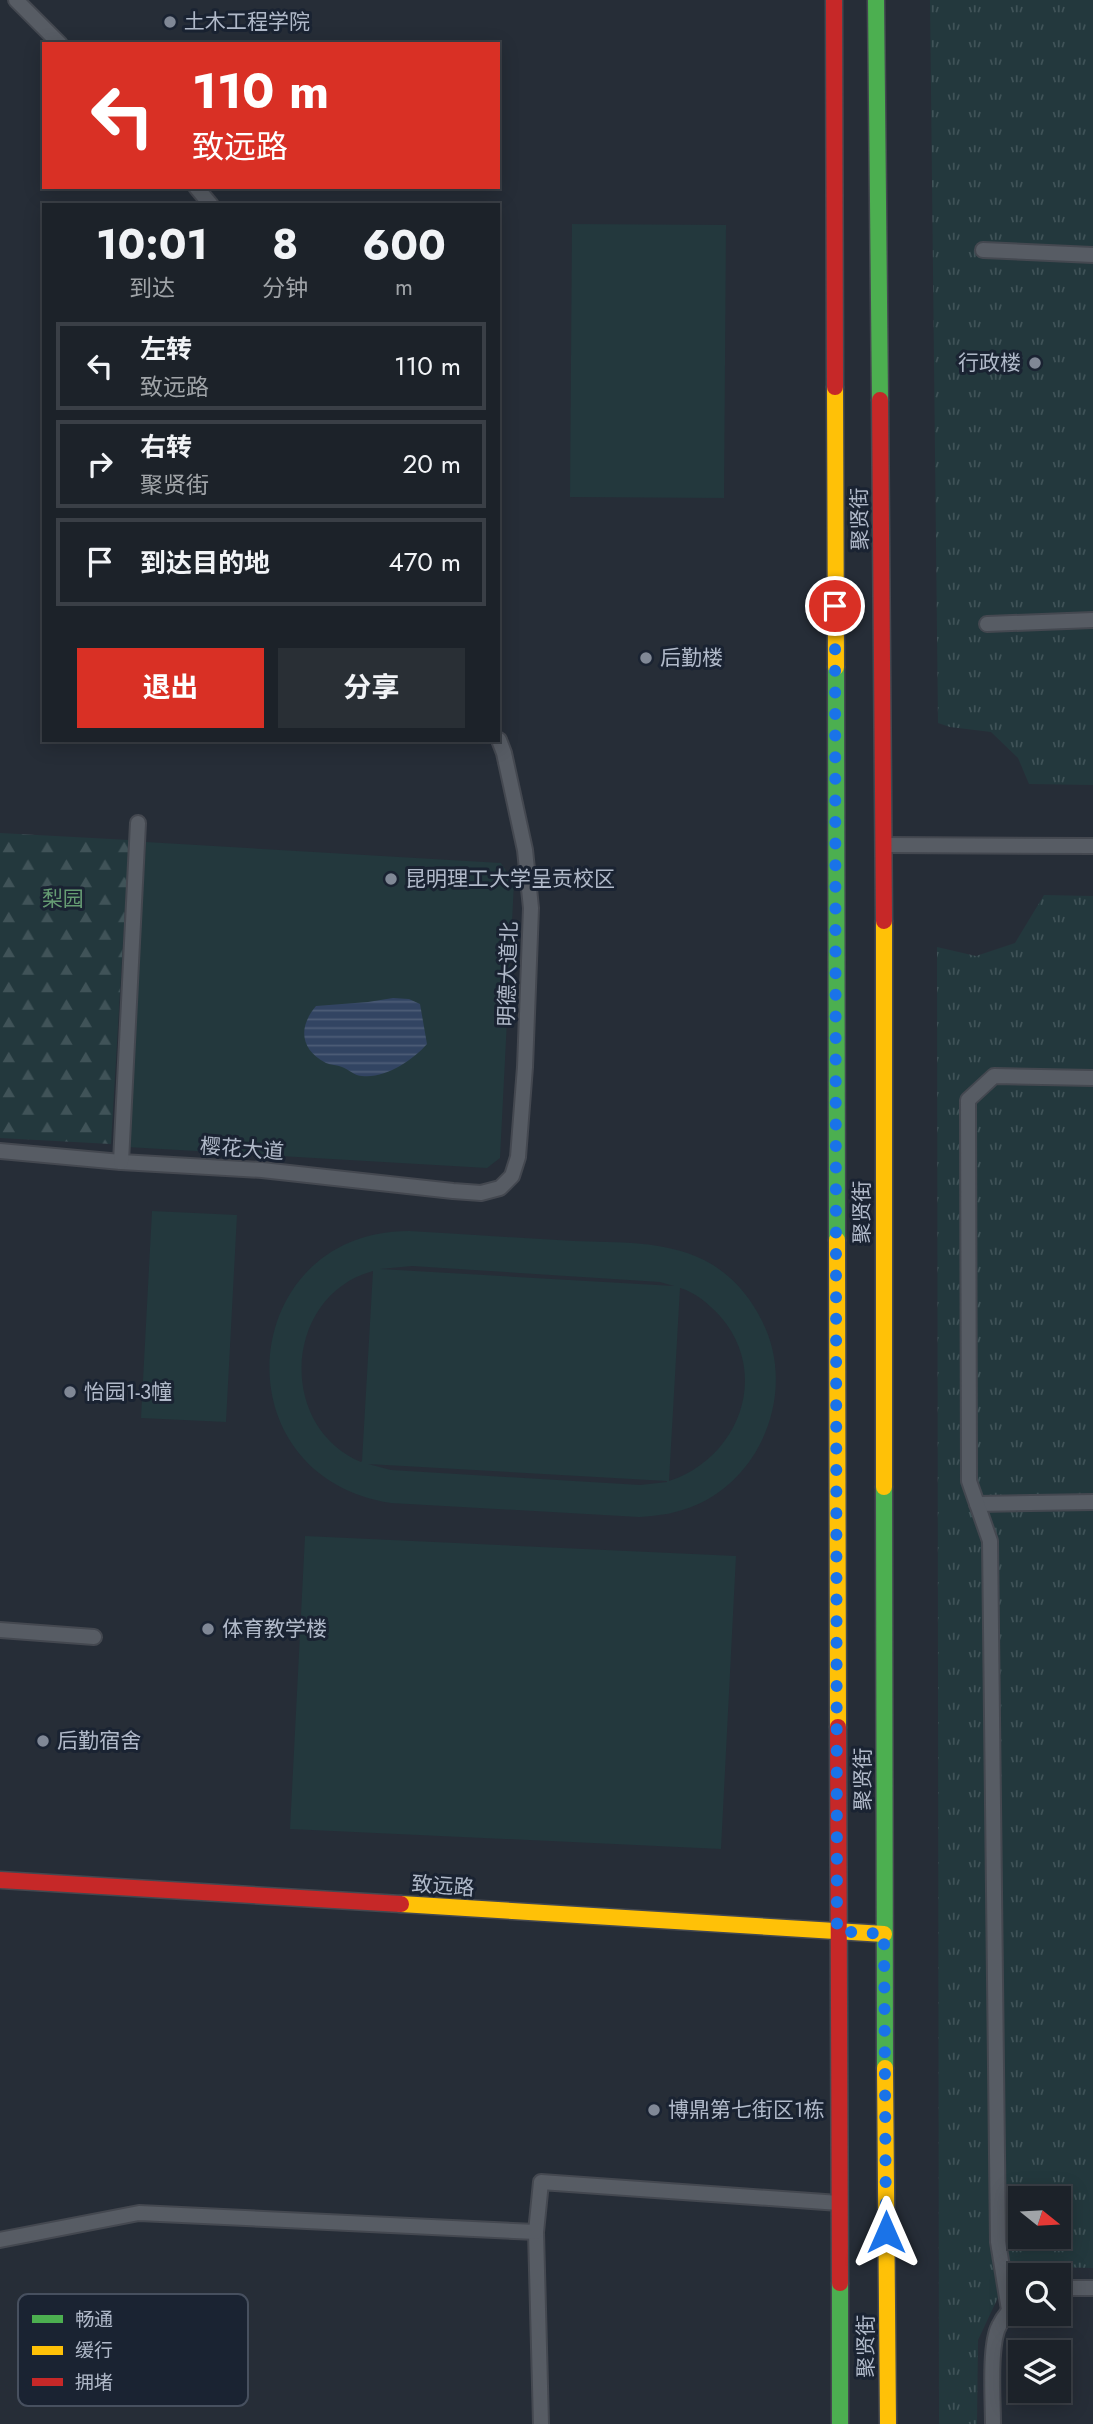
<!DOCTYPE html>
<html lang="zh">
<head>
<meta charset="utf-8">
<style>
  :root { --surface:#1c2229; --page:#292f35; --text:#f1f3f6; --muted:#a0a4a8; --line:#3a3f46; --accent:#d93025 }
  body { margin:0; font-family:Jost,"Noto Sans SC",sans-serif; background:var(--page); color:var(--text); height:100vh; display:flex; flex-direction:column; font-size:26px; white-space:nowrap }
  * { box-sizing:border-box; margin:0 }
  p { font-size:23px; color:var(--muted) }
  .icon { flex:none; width:38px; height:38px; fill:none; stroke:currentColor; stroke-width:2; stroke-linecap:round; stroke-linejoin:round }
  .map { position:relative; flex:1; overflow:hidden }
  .side { position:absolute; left:42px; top:203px; width:458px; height:539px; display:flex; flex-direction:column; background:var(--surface); border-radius:0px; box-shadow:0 4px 18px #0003,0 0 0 2px var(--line) }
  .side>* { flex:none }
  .guide { position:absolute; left:42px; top:42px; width:458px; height:147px; border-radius:0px; box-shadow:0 4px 18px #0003,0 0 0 2px var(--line); background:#d93025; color:#fff; overflow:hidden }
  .needle { width:46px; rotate:108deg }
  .buttons { position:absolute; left:1008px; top:2186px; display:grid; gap:14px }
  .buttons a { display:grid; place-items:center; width:63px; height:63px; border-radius:0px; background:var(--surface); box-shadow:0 4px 18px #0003,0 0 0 2px var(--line); font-size:35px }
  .pin { position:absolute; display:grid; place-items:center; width:60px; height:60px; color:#fff; margin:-30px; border:4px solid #fff; border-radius:50%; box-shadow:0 2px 7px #0007 }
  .me { position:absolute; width:77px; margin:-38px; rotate:0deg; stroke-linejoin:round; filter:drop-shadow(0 0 5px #0008) }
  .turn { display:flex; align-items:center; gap:24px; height:147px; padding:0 35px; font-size:32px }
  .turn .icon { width:91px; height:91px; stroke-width:2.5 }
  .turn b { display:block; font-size:49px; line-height:60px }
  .eta { display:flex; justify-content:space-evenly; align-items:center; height:119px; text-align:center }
  .eta b { font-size:42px; font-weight:700; line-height:49px }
  .button { display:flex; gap:14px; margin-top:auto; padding:14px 35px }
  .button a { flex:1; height:80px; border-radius:0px; background:var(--accent); color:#fff; font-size:28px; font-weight:700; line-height:80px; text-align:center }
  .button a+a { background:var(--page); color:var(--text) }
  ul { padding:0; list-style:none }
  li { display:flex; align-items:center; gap:21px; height:88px; margin:0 14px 10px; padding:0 21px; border:4px solid var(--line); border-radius:0px }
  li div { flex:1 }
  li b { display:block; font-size:26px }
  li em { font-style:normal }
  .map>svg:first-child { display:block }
  .grass { fill:url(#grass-tufts); fill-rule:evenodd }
  .forest { fill:url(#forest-firs) }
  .park { fill:#23383d; fill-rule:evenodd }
  .water { fill:url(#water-rules) }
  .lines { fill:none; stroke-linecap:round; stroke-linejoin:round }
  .street-casing { stroke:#444850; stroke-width:18 }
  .fast-casing { stroke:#444850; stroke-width:19 }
  .slow-casing { stroke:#444850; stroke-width:19 }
  .jam-casing { stroke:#444850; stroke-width:19 }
  .street { stroke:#575c64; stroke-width:14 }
  .fast { stroke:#4caf50; stroke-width:16 }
  .slow { stroke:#ffc107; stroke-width:16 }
  .jam { stroke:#c62828; stroke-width:16 }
  .route { stroke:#1a73e8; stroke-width:12; stroke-dasharray:0 21.6 }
  .poi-dot { fill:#808896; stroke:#1a2332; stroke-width:2.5 }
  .labels { text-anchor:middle; stroke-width:6; stroke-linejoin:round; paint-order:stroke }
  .poi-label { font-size:21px; fill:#b0b9c9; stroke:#1a2332; text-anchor:start }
  .street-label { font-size:21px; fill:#b0b9c9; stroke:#1a2332 }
  .park-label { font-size:21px; fill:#659c73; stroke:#1a2332 }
  .key { fill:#1a2332; stroke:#47505f; stroke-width:2 }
  .key-label { font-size:19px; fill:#b0b9c9 }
</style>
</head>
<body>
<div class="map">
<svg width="1093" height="2424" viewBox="0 0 1093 2424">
  <defs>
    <pattern id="grass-tufts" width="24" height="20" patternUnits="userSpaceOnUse" patternTransform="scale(1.75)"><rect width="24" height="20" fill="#23383d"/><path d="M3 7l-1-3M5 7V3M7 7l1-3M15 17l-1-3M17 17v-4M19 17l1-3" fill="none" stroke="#405358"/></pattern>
    <pattern id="forest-firs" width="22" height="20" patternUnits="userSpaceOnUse" patternTransform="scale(1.75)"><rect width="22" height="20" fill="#23383d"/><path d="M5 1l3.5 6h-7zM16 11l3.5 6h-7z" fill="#405358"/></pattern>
    <pattern id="water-rules" width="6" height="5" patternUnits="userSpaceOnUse" patternTransform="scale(1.75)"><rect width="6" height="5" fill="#324462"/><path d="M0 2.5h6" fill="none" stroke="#4d5d77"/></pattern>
  </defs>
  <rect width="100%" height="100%" fill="#262d37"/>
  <g class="grass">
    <polygon points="930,0 1093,0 1093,785 1029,784 1018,758 991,732 950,727 938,723"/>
    <path d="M1044 895 1093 896V2268L1052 2267 1034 2275H1020V2281L1002 2289 978 2340 977 2424H939L937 947 976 956 1015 943ZM1020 2198H1059V2236H1020Z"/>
  </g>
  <polygon class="forest" points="0,833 129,840 111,1144 0,1138"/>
  <g class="park">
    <polygon points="572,224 726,225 724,498 570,497"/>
    <polygon points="146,842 501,863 514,883 500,1158 487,1168 127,1147"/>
    <polygon points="152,1211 237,1215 226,1422 141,1418"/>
    <path d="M409 1231C464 1234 519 1238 574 1241 617 1243 664 1240 704 1260 730 1273 750 1296 762 1321 796 1387 765 1475 696 1505 678 1513 659 1516 639 1517L391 1503C216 1476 237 1231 409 1231ZM412 1266 660 1282 674 1286 380 1269ZM373 1271 362 1461 361 1462C276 1426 284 1295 373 1271ZM680 1288C695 1292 709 1304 720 1316 771 1374 739 1458 669 1481ZM368 1464 667 1481V1482L640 1485 391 1470Z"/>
    <polygon points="305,1536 736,1556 721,1849 290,1829"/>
  </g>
  <path class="water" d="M393 998 409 999 420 1004 427 1044C413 1060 385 1079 362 1076 355 1076 348 1069 342 1067 337 1065 331 1065 326 1063 300 1050 298 1027 316 1006L368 1002Z"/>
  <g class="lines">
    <g class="street-casing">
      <g id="street">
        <polyline points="16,0 60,44"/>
        <polyline points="196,187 211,205"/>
        <polyline points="983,250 1093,255"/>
        <polyline points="987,624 1093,620"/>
        <polyline points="884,845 1093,846"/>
        <polyline points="0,1151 121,1162 262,1170 453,1191 481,1193 500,1188 512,1176 518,1157 525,1067 531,908 525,850 504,753 499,740"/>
        <polyline points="121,1162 138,823"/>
        <polyline points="977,1504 1093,1502"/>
        <polyline points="0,1630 94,1637"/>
        <polyline points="536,2232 541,2424"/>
        <polyline points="0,2240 139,2213 536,2232 541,2182 839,2203"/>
        <polyline points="1059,2288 1093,2288"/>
        <polyline points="1009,2310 998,2242 990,1541 969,1481 968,1100 994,1076 1093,1078"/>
        <path d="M993 2424C993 2401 989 2345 999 2326 1004 2315 1011 2308 1020 2302"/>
      </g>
    </g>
    <g class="fast-casing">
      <g id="fast">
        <polyline points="876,0 880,400"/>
        <polyline points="836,667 837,1240"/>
        <polyline points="884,1487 885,2068"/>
        <polyline points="840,2283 840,2424"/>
      </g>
    </g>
    <g class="slow-casing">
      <g id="slow">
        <polyline points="835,387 836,667"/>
        <polyline points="884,921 884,1487"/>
        <polyline points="837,1240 838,1727"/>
        <polyline points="401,1904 884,1934"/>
        <polyline points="885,2068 888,2424"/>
      </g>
    </g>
    <g class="jam-casing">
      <g id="jam">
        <polyline points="834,0 835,387"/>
        <polyline points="880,400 884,921"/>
        <polyline points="838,1727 840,2283"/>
        <polyline points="0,1880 401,1904"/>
      </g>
    </g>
    <use href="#street" class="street"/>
    <use href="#fast" class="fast"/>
    <use href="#slow" class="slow"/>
    <use href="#jam" class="jam"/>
  </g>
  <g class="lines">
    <polyline class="route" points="835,606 837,1931 884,1934 886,2232"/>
  </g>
  <g class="poi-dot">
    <circle cx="170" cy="22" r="7"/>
    <circle cx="1035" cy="363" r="7"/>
    <circle cx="646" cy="658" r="7"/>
    <circle cx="391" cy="879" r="7"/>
    <circle cx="70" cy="1392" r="7"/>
    <circle cx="208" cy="1629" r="7"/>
    <circle cx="43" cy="1741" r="7"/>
    <circle cx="654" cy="2110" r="7"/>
  </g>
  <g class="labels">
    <g class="poi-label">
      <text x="184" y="29">土木工程学院</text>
      <text x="1021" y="370" text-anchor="end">行政楼</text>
      <text x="660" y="665">后勤楼</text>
      <text x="405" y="886">昆明理工大学呈贡校区</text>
      <text x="84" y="1399">怡园1-3幢</text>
      <text x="222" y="1636">体育教学楼</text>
      <text x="57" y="1748">后勤宿舍</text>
      <text x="668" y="2117">博鼎第七街区1栋</text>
    </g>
    <g class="street-label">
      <text transform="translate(860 519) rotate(-91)" y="7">聚贤街</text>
      <text transform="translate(508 974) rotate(-88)" y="7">明德大道北</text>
      <text transform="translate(242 1149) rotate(4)" y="7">樱花大道</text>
      <text transform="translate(862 1212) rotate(-90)" y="7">聚贤街</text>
      <text transform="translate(863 1779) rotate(-90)" y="7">聚贤街</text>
      <text transform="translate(443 1886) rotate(4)" y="7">致远路</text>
      <text transform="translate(866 2346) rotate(-90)" y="7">聚贤街</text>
    </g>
    <g class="park-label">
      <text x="63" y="906">梨园</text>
    </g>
  </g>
  <rect x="18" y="2294" width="230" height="112" rx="10" class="key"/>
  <rect x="32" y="2315" width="31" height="8" fill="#4caf50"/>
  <rect x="32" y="2346" width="31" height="9" fill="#ffc107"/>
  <rect x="32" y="2378" width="31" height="8" fill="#c62828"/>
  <g class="key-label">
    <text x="75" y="2326">畅通</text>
    <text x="75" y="2357">缓行</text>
    <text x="75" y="2389">拥堵</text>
  </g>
</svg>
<div class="buttons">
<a><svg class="needle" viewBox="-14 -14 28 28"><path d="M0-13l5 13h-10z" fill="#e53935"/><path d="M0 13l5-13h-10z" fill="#a0a4a8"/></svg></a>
<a><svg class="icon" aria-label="search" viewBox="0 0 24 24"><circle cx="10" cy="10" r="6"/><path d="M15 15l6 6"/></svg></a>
<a><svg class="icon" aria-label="layers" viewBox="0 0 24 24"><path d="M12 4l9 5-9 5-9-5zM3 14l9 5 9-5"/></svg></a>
</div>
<div class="pin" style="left:835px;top:606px;background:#d93025"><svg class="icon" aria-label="arrive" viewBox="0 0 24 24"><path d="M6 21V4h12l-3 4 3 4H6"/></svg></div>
<svg class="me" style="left:886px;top:2232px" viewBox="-20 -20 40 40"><path d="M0-17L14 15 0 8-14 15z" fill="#1a73e8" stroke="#fff" stroke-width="4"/></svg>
<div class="guide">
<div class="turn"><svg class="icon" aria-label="left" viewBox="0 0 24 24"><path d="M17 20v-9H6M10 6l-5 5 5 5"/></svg><div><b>110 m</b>致远路</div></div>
</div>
<section class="side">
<div class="eta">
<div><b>10:01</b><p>到达</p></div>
<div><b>8</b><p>分钟</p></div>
<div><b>600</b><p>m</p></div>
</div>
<ul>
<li><svg class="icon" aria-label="left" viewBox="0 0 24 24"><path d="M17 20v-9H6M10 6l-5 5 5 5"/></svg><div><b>左转</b><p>致远路</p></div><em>110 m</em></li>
<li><svg class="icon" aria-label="right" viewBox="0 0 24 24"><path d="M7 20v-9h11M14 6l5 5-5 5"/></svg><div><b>右转</b><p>聚贤街</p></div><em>20 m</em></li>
<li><svg class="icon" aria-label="arrive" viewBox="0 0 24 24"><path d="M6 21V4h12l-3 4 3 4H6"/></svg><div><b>到达目的地</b></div><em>470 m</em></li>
</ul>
<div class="button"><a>退出</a><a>分享</a></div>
</section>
</div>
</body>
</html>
